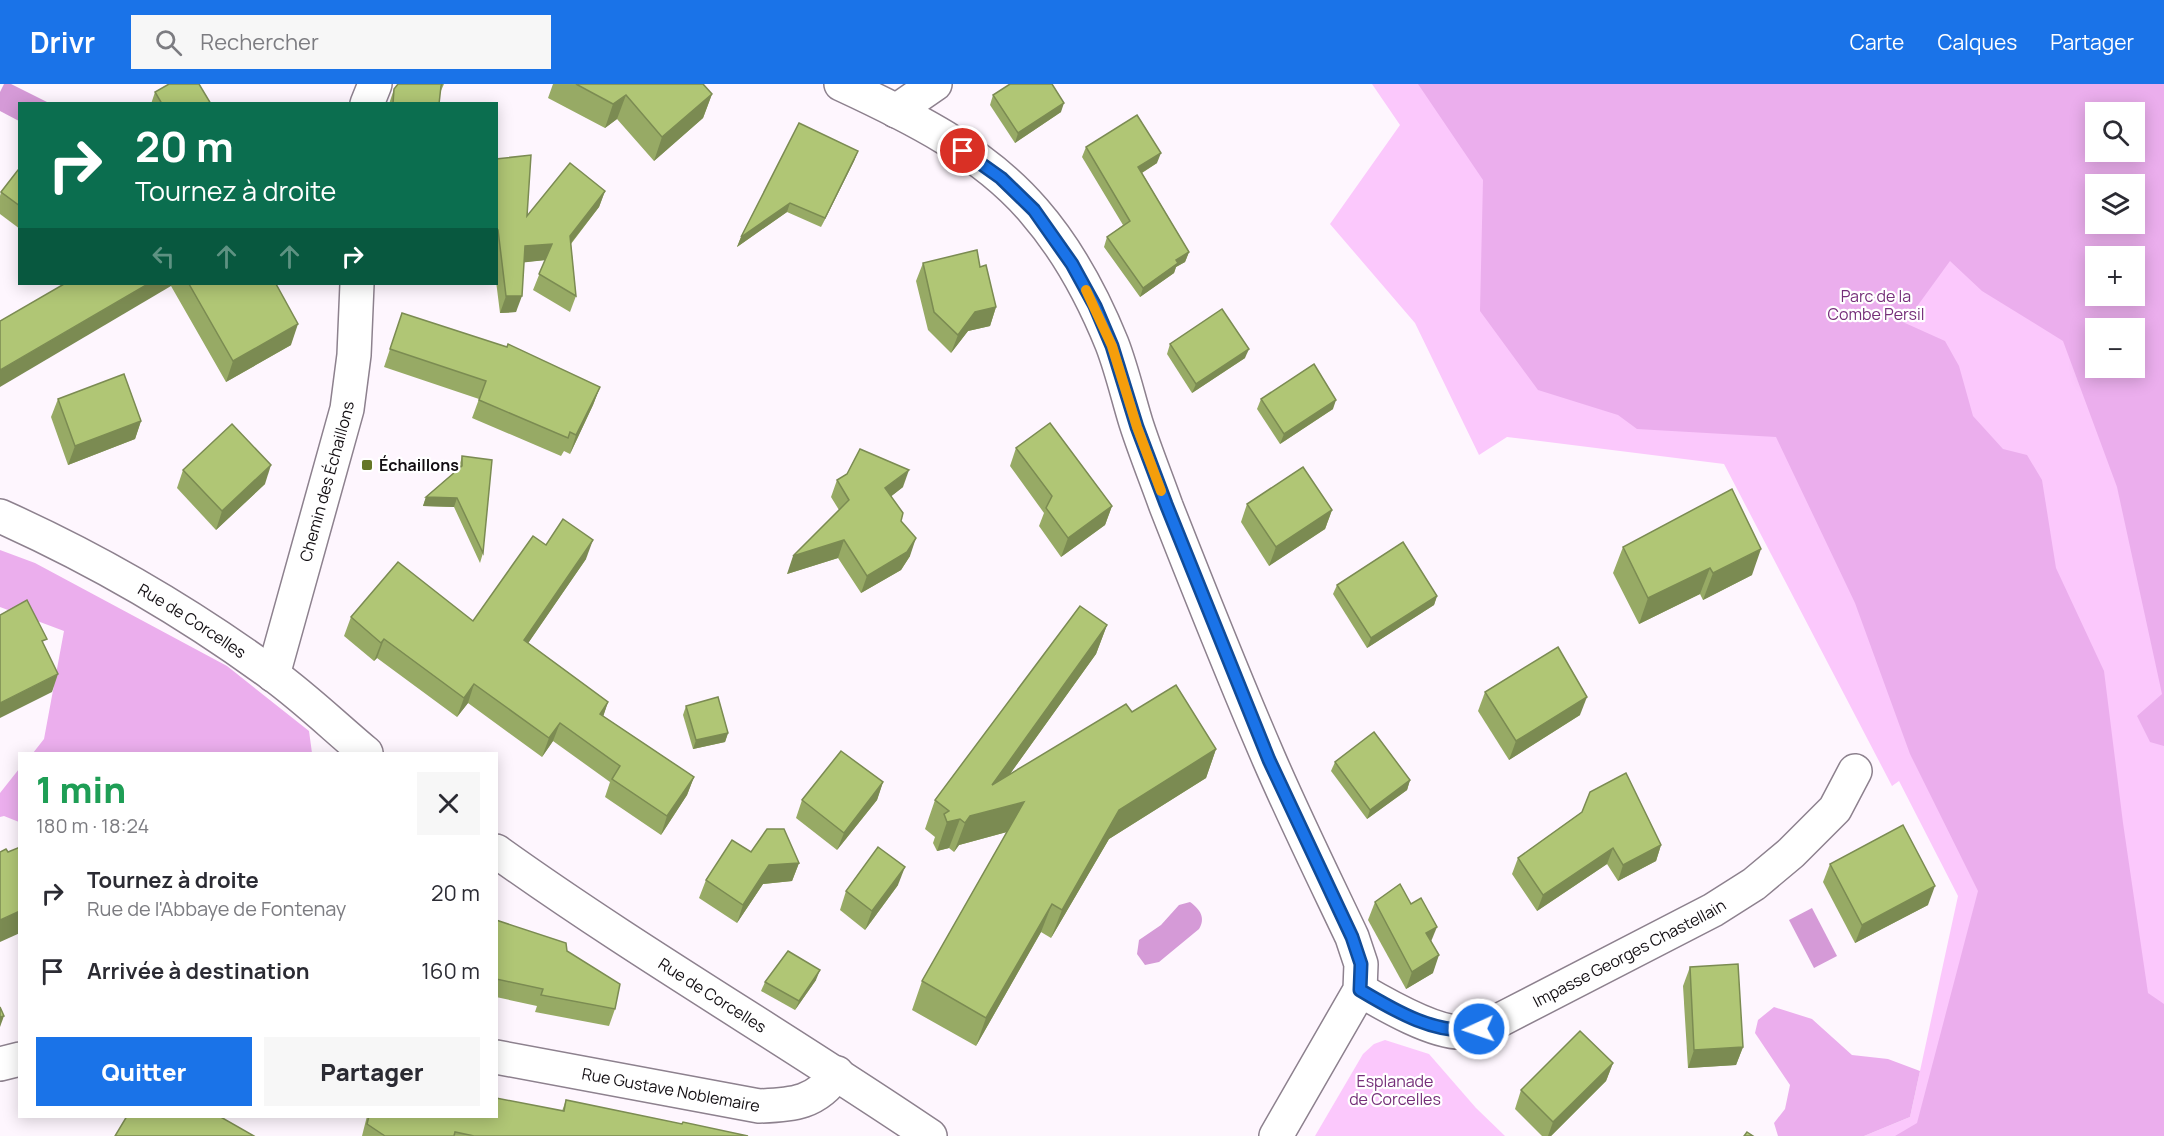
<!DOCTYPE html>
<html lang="fr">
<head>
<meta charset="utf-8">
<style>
  :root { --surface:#fff; --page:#f7f7f7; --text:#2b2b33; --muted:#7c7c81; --accent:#1a73e8 }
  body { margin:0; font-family:Manrope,sans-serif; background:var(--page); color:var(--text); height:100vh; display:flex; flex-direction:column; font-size:22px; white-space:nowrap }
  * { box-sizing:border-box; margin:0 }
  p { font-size:20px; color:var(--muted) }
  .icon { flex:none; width:33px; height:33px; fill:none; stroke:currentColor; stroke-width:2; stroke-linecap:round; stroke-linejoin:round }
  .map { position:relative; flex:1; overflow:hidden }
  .side { position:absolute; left:18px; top:668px; width:480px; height:366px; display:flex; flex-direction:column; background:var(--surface); border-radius:0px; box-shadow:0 3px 15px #0003 }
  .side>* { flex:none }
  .guide { position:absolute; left:18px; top:18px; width:480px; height:183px; border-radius:0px; box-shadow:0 3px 15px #0003; background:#0b6e4f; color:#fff; overflow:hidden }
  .controls { position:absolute; left:2085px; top:18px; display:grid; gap:12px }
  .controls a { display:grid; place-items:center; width:60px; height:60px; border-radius:0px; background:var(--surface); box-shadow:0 3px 15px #0003; font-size:30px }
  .pin { position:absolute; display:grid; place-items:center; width:51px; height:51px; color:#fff; margin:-26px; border:3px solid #fff; border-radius:50%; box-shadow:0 2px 6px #0007 }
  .me { position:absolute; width:66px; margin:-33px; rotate:267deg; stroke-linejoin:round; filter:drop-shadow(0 0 4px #0008) }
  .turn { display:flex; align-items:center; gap:21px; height:126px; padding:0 18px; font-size:27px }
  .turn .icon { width:78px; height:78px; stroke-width:2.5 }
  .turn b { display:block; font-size:42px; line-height:51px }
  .lanes { display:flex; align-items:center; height:57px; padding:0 18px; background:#0003; justify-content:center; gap:30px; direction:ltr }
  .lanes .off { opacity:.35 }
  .round { display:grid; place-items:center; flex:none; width:63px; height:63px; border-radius:0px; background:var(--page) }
  .head { display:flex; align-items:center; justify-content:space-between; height:102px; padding:0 18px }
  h1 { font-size:36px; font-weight:800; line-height:45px; color:#1e9e55 }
  .cta { display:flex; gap:12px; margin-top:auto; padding:12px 18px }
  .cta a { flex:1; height:69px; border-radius:0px; background:var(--accent); color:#fff; font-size:24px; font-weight:800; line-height:69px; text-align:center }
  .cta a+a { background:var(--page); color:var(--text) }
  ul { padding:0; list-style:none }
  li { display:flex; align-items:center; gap:18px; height:78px; padding:0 18px }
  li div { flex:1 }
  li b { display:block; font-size:22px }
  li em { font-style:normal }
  header { display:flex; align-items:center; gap:36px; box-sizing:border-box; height:84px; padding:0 30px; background:var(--accent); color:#fff }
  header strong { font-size:28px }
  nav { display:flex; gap:33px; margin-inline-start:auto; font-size:21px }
  .search { width:420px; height:54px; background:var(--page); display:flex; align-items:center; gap:15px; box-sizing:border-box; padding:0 21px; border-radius:0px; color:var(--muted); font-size:22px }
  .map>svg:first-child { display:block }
  .green { fill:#fbc8fc; fill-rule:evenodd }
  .forest { fill:#ebaeed; fill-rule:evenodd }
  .water { fill:#d59ad7 }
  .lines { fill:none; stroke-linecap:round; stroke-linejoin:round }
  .minor-casing { stroke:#8d818e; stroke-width:36 }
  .major-casing { stroke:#8d818e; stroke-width:36 }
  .minor { stroke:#fff; stroke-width:33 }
  .major { stroke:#fff; stroke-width:33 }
  .wall { fill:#97aa65 }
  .shaded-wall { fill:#7b8b52 }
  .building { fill:#b0c675; stroke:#7b8b52; stroke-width:1.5 }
  .route-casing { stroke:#114b97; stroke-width:15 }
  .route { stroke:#1a73e8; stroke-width:10 }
  .slow { stroke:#f59e0b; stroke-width:10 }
  .poi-dot { fill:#657726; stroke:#fff; stroke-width:2 }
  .labels { text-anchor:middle; stroke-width:4.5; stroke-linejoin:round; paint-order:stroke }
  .park-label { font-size:16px; fill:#752f79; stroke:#fff }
  .poi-label { font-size:16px; font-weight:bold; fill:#120e12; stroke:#fff; text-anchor:start }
  .street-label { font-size:16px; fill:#120e12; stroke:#fff }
</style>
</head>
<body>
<header>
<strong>Drivr</strong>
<div class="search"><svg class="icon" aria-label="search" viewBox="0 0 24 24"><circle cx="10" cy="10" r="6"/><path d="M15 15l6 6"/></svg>Rechercher</div>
<nav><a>Carte</a><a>Calques</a><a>Partager</a></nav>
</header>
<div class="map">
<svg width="2164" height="1052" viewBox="0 0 2164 1052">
  <rect width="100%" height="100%" fill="#fef6fe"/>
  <g class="green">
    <path d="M1372 0H2164V1052H1864L1910 1033 1958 812 1899 697 1892 702 1724 380 1507 353 1479 371 1415 239 1330 140 1400 41ZM2096 28H2134V68H2096ZM2096 100H2134V140H2096ZM2096 172H2134V212H2096ZM2096 244H2134V284H2096Z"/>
    <polygon points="1385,956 1429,970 1476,1024 1505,1052 1315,1052 1363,970 1374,960"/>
  </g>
  <g class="forest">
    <path d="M1418 0H2164V662L2150 658 2137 632 2162 610 2117 403 2063 257 1982 207 1950 177 1905 239 1945 257 1959 282 1973 332 2003 365 2027 371 2042 396 2056 484 2104 587 2123 739 2148 909 2164 920V1052H1895L1917 1039 1978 807 1910 670 1855 519 1776 353 1637 345 1618 331 1538 306 1480 227 1483 96ZM2096 28H2134V68H2096ZM2096 100H2134V140H2096ZM2096 172H2134V212H2096ZM2096 244H2134V284H2096Z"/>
    <polygon points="0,466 35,479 227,582 309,647 312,669 33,669 44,655 64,547 0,523"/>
    <polygon points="19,685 19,738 4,732 0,733 0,709"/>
    <polygon points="1774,923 1812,935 1852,971 1888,975 1920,987 1910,1033 1864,1052 1778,1052 1774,1039 1785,1025 1790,1001 1755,949 1758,936"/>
  </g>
  <g class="water">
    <polygon points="4,0 11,0 49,19 20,20 19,37 0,27 0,8"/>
    <path d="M1190 818C1200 825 1206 834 1199 845L1159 878 1145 881 1137 870 1139 856 1161 841 1179 821Z"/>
    <polygon points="1812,824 1837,872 1814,884 1789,836"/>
  </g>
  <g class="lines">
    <g class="minor-casing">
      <g id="minor">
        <path d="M841 0C910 32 984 68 1034 127 1067 165 1093 213 1112 260 1122 286 1128 313 1136 339 1145 367 1156 394 1166 422 1199 506 1233 592 1269 675 1295 735 1324 794 1352 853L1361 880 1360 906 1276 1052"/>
        <polyline points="367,20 375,0"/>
        <polyline points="896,27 935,0"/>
        <path id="s1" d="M273 591 347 325 354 271 357 200"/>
        <path id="s2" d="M1360 906C1384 920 1435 950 1463 948 1474 947 1484 943 1494 939L1713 826 1754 800 1791 769 1835 725 1855 687"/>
        <path id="s3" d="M496 973 759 1022C793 1021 817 1019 837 989"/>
        <polyline points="0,980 20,975"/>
      </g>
    </g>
    <g class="major-casing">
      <g id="major">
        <path id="s4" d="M0 432C96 475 187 528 272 590 305 614 335 643 366 669"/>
        <path id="s5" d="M496 767C637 868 787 955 930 1052"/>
      </g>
    </g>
    <use href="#minor" class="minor"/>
    <use href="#major" class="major"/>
  </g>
  <g class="wall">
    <polygon points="398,0 444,0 440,9 439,20 389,20 394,5"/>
    <polygon points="553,0 633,0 712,10 703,34 654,77 617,35 605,44 548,14"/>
    <polygon points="155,8 211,20 151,20"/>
    <polygon points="993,11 1061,28 1015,59 990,21"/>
    <polygon points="1086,63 1157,79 1142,89 1189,168 1185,178 1176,183 1174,189 1140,213 1104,163 1107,153 1123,141 1082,73"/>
    <polygon points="858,67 854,77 821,143 787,128 737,163 741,153"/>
    <polygon points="496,75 527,132 605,107 599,123 571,160 576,212 570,228 533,206 545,176 524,178 516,228 500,229 496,197"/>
    <polygon points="20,86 20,145 0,130 0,112 1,108"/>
    <polygon points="923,179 980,183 996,223 990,242 968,247 951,269 928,246 916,197"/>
    <polygon points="64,200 276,200 291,261 226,298 171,202"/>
    <polygon points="402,229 600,303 593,321 570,370 564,367 561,372 472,334 479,315 384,283"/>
    <polygon points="1170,260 1245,274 1192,309 1167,270"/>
    <polygon points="58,315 141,337 135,355 68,381 51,333"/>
    <polygon points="1261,315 1333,325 1280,360 1257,325"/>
    <polygon points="1016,364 1112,422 1105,441 1061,473 1039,442 1044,429 1010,382"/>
    <polygon points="462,372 483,469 480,479 454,423 423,422 426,413 459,384"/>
    <polygon points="183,386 265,400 216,446 177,404"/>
    <polygon points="837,396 903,403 891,412 901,437 910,472 901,486 861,509 838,474 787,490 839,426 831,413"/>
    <polygon points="1247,420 1332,426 1325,445 1269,482 1241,438"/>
    <polygon points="546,461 586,475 528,559 608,618 603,632 694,693 687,711 661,751 605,713 610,698 553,657 542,673 468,619 457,633 377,574 374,577 344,552 351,533 473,537"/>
    <polygon points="1623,463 1752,491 1703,516 1700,510 1639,540 1613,489"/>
    <polygon points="1337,501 1437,512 1434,521 1367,564 1333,510"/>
    <polygon points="1107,541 1096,570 1010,690 1132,628 1216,665 1206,694 1109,755 1051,854 1041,848 976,962 912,926 922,897 1007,748 959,761 954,768 949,764 937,767 933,759 935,753 925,745 935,716"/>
    <polygon points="1485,608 1580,631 1509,676 1478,627"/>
    <polygon points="686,622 728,649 725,658 693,665 683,631"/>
    <polygon points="1335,678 1410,696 1407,706 1367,735 1331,687"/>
    <polygon points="883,698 877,716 837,766 796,734 802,716"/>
    <polygon points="1582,728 1661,761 1656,777 1618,797 1607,780 1537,827 1512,790 1518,774"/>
    <polygon points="751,768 799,779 792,797 763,800 737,839 699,814 706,796"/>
    <polygon points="1830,780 1928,821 1855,859 1823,798"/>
    <polygon points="898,801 865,846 840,826 846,807"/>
    <polygon points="1375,818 1431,858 1433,889 1406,905 1368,836"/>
    <polygon points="496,836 567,867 615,925 609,942 535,928 537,922 496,913"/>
    <polygon points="1690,883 1743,963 1736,981 1688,984 1683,902"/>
    <polygon points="816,896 795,926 761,907 765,898"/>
    <polygon points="1613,979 1606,997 1551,1052 1542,1052 1515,1025 1521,1006"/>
    <polygon points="566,1016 682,1040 748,1052 362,1052 367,1032 496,1032 562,1027"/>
  </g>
  <g class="shaded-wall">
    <polygon points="712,10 703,34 654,77 662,53"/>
    <polygon points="626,11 617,35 605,44 613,20"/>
    <polygon points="1064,19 1061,28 1015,59 1018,49"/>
    <polygon points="858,67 854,77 821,143 825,134"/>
    <polygon points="1161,69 1157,79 1135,93 1138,83"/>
    <polygon points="605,107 599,123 564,168 570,152"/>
    <polygon points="790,119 787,128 737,163 741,153"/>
    <polygon points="552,160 546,176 519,179 525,162"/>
    <polygon points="1189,168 1185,178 1176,183 1174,189 1140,213 1143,204 1176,176"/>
    <polygon points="148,200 172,200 171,202 0,303 0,286"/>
    <polygon points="506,212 522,212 516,228 500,229"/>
    <polygon points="996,223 990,242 968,247 951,269 958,251 975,228"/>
    <polygon points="298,240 291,261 226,298 233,277"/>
    <polygon points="1249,265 1245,274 1192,309 1196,300"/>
    <polygon points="600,303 593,321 570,370 576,351"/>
    <polygon points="1336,316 1333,325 1280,360 1284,350"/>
    <polygon points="141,337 135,355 68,381 75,362"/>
    <polygon points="271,381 265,400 216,446 222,427"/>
    <polygon points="909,386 903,403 879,422 885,404"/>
    <polygon points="426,413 457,414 454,423 423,422"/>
    <polygon points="1112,422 1105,441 1061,473 1068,454"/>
    <polygon points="1332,426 1325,445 1269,482 1276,463"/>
    <polygon points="916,454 910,472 901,486 861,509 867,492"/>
    <polygon points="593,456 586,475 518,574 524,556"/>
    <polygon points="844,456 838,474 787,490 793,472"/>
    <polygon points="1761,465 1752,491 1703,516 1713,489"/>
    <polygon points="1710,484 1700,510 1639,540 1648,514"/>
    <polygon points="1437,512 1434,521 1367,564 1371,554"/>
    <polygon points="1107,541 1096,570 982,729 1024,718 1014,746 959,761 954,768 965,739"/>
    <polygon points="384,555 377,574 374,577 381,559"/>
    <polygon points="58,590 52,608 0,634 0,619"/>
    <polygon points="474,600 468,619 457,633 464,614"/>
    <polygon points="1587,613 1580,631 1509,676 1516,657"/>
    <polygon points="608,618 602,636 600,630"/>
    <polygon points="560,639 553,657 542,673 549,654"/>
    <polygon points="728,649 725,658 693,665 696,656"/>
    <polygon points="1216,665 1206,694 1109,755 1051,854 1062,826 1119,726"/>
    <polygon points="694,693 687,711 661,751 667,732"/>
    <polygon points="1410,696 1407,706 1367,735 1370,726"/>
    <polygon points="883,698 877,716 837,766 844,749"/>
    <polygon points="960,735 949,764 937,767 947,738"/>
    <polygon points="1661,761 1656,777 1618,797 1623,781"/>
    <polygon points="1613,764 1607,780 1537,827 1543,811"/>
    <polygon points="799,779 792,797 763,800 737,839 743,821 769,781"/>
    <polygon points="905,783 898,801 865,846 872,827"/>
    <polygon points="1935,802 1928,821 1855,859 1862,841"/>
    <polygon points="1052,820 1041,848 976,962 986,934"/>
    <polygon points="20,827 20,849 0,858 0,836"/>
    <polygon points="1437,843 1430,860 1426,849"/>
    <polygon points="1439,871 1433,889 1406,905 1412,888"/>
    <polygon points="820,886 816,896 795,926 799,917"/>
    <polygon points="4,932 0,943 0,933"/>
    <polygon points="1743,963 1736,981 1688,984 1694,966"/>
    <polygon points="1613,979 1606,997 1551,1052 1548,1052 1553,1038"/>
  </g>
  <g class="building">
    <polygon points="169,0 199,0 211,20 162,20 155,8"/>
    <polygon points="398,0 442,0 441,2 439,20 393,20 394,5"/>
    <polygon points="576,0 703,0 712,10 662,53 626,11 613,20"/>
    <polygon points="1010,0 1052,0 1064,19 1018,49 993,11"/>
    <polygon points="1137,31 1161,69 1138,83 1189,168 1176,176 1178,179 1143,204 1107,153 1130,137 1086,63"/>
    <polygon points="799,39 858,67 825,134 790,119 741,153"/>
    <polygon points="531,71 527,132 570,79 605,107 570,152 576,212 539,190 552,160 525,162 522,212 506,212 498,146 496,146 496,75"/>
    <polygon points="18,86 20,86 20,122 1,108"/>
    <polygon points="977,166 980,183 986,181 996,223 975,228 958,251 934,228 923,179"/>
    <polygon points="64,200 148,200 0,286 0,237"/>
    <polygon points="189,200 276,200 298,240 233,277"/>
    <polygon points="1222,225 1249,265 1196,300 1170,260"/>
    <polygon points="402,229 507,263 508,260 600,303 576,351 570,348 568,354 479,316 486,297 390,265"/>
    <polygon points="1314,280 1336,316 1284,350 1261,315"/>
    <polygon points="124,290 141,337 75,362 58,315"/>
    <polygon points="1050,339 1112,422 1068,454 1046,424 1052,412 1016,364"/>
    <polygon points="232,340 271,381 222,427 183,386"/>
    <polygon points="860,365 909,386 885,404 903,429 901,437 916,454 907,468 867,492 844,456 793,472 849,416 837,396 847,390"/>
    <polygon points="462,372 492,376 483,469 457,414 426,413 462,382"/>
    <polygon points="1303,383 1332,426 1276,463 1247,420"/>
    <polygon points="1732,405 1761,465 1713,489 1710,484 1648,514 1623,463"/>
    <polygon points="563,435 593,456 524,556 608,618 600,630 694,693 667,732 612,695 620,682 560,639 549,654 474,600 464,614 384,555 381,559 351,533 398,478 473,537 533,452 546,461"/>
    <polygon points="1403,458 1437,512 1371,554 1337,501"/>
    <polygon points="27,516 47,555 42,557 58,590 0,619 0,531"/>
    <polygon points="1080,522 1107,541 992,701 1126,620 1132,628 1176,601 1216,665 1119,726 1062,826 1052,820 986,934 922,897 1024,718 970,732 965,739 960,735 947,738 944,730 949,727 935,716"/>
    <polygon points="1558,563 1587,613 1516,657 1485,608"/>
    <polygon points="718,613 728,649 696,656 686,622"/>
    <polygon points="1374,648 1410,696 1370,726 1335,678"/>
    <polygon points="841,667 883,698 844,749 802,716"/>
    <polygon points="1626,689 1661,761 1623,781 1613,764 1543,811 1518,774 1582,728 1590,708"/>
    <polygon points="1903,741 1935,802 1862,841 1830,780"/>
    <polygon points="767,745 784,745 799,779 769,781 743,821 706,796 732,756 751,768"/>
    <polygon points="20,763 20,827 0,836 0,768 6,765 8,768"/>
    <polygon points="878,763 905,783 872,827 846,807"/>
    <polygon points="1400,800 1411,820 1421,814 1437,843 1426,849 1439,871 1412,888 1375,818"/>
    <polygon points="496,836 566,859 567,867 620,900 615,925 541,911 543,905 496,895"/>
    <polygon points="788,867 820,886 799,917 765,898"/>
    <polygon points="1738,880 1743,963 1694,966 1690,883"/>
    <polygon points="0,923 4,932 0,933"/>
    <polygon points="1580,947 1613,979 1553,1038 1521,1006"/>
    <polygon points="496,1014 564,1027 566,1016 682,1040 683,1038 748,1052 474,1052 455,1048 454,1052 385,1052 367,1040 369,1032 496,1032"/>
    <polygon points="127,1032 219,1032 254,1052 115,1052"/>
    <polygon points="1747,1048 1753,1052 1744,1052"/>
  </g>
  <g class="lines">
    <g class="route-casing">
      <path id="route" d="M963 67 1001 94 1034 126 1072 180 1095 222 1112 262 1137 343 1166 420 1269 676 1352 853 1361 880 1360 906C1395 927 1437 952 1479 945"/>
    </g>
    <use href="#route" class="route"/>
    <polyline class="slow" points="1086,206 1112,262 1137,343 1161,407"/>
  </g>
  <rect class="poi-dot" x="361" y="375" width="12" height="12" rx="3"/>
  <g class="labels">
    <g class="park-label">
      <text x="1876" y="218">Parc de la<tspan x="1876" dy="18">Combe Persil</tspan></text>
      <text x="1395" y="1003">Esplanade<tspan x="1395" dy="18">de Corcelles</tspan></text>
    </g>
    <g class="poi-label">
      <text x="379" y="387">Échaillons</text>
    </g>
    <g class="street-label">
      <text dy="6" stroke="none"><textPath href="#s1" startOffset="201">Chemin des Échaillons</textPath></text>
      <text dy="6" stroke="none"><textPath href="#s4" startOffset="219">Rue de Corcelles</textPath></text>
      <text dy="6" stroke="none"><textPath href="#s2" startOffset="297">Impasse Georges Chastellain</textPath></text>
      <text dy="6" stroke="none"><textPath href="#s5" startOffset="260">Rue de Corcelles</textPath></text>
      <text dy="6" stroke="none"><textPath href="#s3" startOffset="178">Rue Gustave Noblemaire</textPath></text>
    </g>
  </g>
</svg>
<div class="controls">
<a><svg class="icon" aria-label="search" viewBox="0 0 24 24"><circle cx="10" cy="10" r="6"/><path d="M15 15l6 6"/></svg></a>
<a><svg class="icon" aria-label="layers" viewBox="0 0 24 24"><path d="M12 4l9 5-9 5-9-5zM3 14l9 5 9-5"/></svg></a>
<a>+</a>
<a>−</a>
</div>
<div class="pin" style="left:963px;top:67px;background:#d93025"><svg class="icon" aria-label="arrive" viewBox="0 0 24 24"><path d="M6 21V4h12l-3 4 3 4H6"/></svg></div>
<svg class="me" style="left:1479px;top:945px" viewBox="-20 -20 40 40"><circle r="17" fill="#1a73e8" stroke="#fff" stroke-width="3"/><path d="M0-11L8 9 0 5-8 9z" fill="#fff"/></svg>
<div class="guide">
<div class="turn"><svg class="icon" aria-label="right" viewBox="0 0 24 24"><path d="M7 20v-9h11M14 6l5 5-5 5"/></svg><div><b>20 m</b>Tournez à droite</div></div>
<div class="lanes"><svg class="icon off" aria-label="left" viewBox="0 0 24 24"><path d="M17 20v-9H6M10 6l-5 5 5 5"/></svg><svg class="icon off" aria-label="ahead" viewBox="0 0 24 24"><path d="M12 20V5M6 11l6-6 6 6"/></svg><svg class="icon off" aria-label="ahead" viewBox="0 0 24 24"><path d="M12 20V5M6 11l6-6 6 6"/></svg><svg class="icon" aria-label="right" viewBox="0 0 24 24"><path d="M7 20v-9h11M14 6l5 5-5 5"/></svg></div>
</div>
<section class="side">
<div class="head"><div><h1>1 min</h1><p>180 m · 18:24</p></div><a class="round"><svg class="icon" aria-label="close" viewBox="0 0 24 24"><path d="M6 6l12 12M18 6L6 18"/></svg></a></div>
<ul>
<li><svg class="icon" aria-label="right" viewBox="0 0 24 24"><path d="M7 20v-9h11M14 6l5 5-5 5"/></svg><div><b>Tournez à droite</b><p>Rue de l'Abbaye de Fontenay</p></div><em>20 m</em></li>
<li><svg class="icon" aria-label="arrive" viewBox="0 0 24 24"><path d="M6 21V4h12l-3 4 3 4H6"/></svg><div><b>Arrivée à destination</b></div><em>160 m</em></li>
</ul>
<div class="cta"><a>Quitter</a><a>Partager</a></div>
</section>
</div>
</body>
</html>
